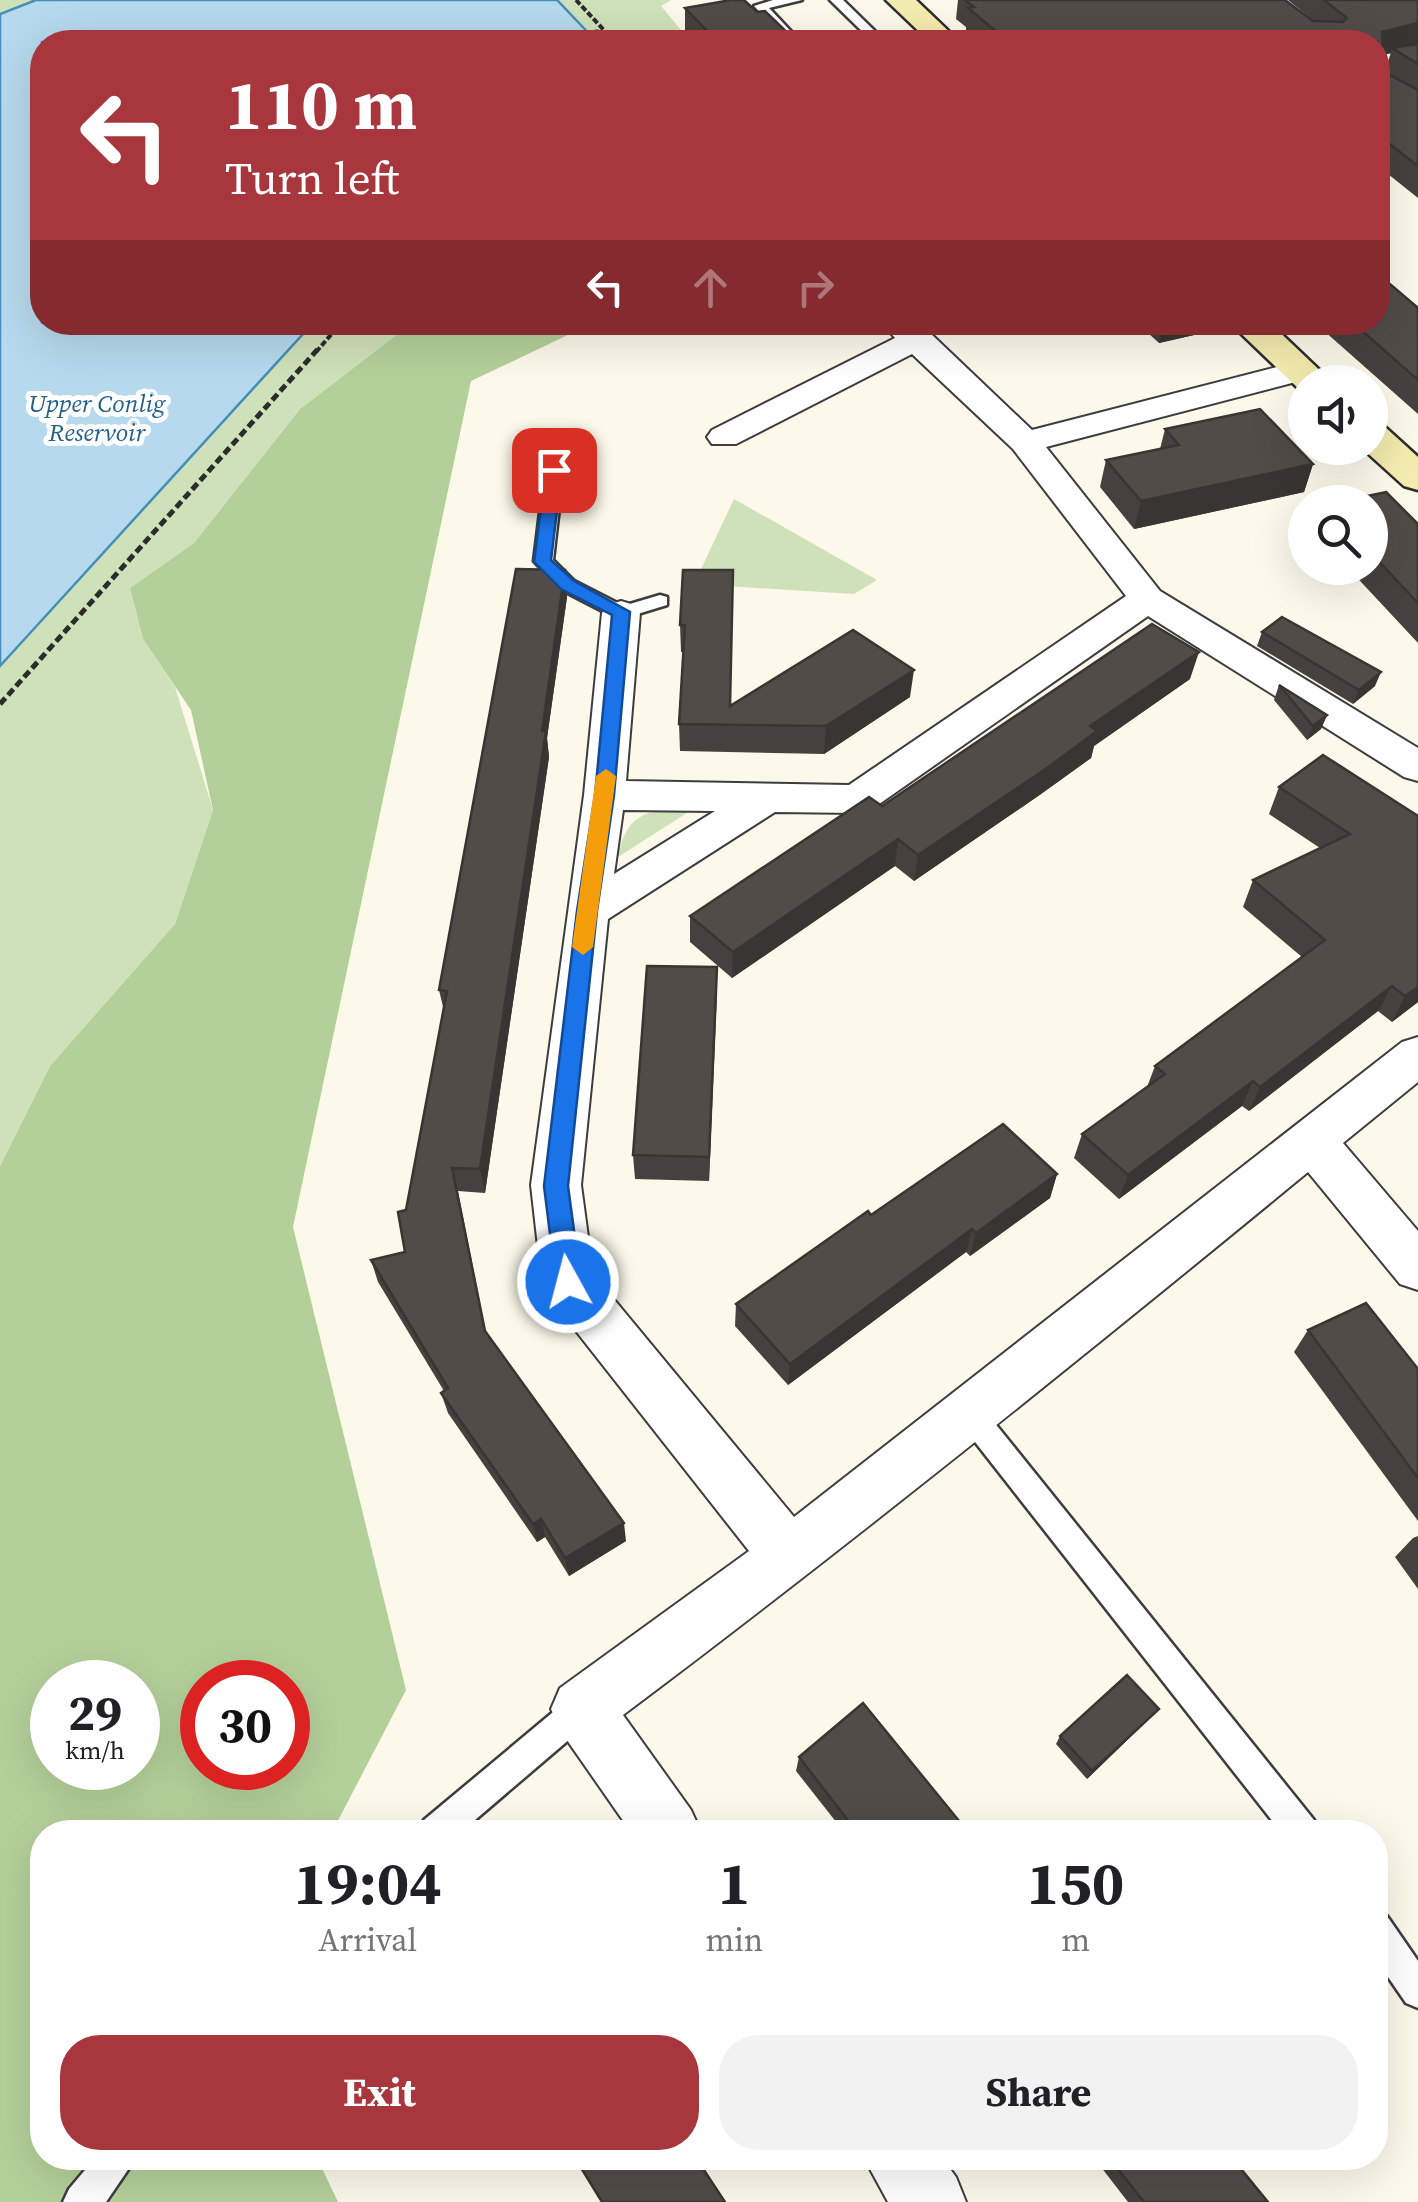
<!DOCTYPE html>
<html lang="en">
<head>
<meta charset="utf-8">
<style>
  :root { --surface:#fff; --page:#f2f2f2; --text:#202124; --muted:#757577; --accent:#a7363d }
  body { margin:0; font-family:"Source Serif 4",serif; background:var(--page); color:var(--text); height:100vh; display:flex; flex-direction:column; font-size:38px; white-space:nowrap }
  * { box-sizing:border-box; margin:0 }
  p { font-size:32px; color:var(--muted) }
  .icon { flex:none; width:55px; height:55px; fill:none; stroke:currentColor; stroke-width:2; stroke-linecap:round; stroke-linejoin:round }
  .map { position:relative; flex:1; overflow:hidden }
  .sheet { position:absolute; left:30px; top:1820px; width:1358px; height:350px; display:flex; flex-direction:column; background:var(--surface); border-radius:40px; box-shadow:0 10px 40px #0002 }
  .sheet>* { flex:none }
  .banner { position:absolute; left:30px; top:30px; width:1360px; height:305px; border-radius:40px; box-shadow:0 10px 40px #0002; background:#a7363d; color:#fff; overflow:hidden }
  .tools { position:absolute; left:1288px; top:365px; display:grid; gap:20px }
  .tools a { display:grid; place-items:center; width:100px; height:100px; border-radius:50%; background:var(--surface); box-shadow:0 10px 40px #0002; font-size:50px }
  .speed { position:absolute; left:30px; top:1660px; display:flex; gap:20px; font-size:50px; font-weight:700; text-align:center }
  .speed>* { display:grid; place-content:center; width:130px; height:130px; border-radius:50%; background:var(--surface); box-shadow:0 10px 40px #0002; line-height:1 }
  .speed small { font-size:25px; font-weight:400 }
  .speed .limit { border:15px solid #d22; background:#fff; color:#111 }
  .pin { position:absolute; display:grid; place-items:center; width:85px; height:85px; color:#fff; margin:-42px; border-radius:20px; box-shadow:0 5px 15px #0006 }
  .me { position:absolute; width:110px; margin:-55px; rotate:353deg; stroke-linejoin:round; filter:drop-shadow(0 0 8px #0008) }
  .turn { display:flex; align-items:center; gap:35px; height:210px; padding:0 30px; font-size:45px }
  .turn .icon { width:130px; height:130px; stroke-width:2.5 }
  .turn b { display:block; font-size:70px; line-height:85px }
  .lanes { display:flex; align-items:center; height:95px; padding:0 30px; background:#0003; justify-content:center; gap:50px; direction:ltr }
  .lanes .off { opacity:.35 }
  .eta { display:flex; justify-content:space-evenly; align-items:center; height:170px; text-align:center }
  .eta b { font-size:60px; font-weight:700; line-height:70px }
  .cta { display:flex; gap:20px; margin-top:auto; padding:20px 30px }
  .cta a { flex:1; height:115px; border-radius:40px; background:var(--accent); color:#fff; font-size:40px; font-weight:700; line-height:115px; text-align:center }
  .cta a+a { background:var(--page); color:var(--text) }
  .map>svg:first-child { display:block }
  .green { fill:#cfe1b9 }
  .forest { fill:#b4d09a; fill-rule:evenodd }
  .water { fill:#b6d9ed; stroke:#468eba; stroke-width:2.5 }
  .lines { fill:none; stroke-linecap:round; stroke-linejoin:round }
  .lane-casing { stroke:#3d3d3d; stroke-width:5 }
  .street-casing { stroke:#3d3d3d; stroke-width:4 }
  .secondary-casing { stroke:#2c2c2c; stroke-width:5 }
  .path-far1 { stroke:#2c2c2c; stroke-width:4; stroke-dasharray:6 2.5; stroke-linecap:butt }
  .path { stroke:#2c2c2c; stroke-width:5; stroke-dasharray:8 4; stroke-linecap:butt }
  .lane { fill:#fff; fill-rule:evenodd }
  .street { fill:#fff; fill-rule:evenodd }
  .secondary { fill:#f4ebae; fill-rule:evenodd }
  .wall { fill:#46413e; fill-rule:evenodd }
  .shaded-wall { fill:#393532 }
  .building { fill:#514c48; stroke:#393532; stroke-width:2.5 }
  .route { fill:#1a73e8; stroke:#114b97; stroke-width:2.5 }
  .slow { fill:#f59e0b }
  .labels { text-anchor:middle; stroke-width:10; stroke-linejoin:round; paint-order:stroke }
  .far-water-label { font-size:25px; font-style:italic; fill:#25608a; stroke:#fff }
</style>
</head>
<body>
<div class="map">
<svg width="1418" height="2202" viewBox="0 0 1418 2202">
  <rect width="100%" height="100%" fill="#fcf8ea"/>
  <g class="green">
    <polygon points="0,0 671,0 661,6 691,42 42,42 42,322 412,323 300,409 194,543 130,588 143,639 175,687 213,810 175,924 50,1066 0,1166"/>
    <polygon points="734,499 877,580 854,594 694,584"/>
    <path d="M698 806 618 857C627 808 655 809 698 806Z"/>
  </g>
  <path class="forest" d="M412 323H593L471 381 293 1227 406 1690 332 1832H42V2158H317L338 2202H0V1166L50 1066 175 924 213 810 191 710 143 639 130 588 194 543 300 409ZM52 1682H138V1768H52ZM202 1682H288V1768H202Z"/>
  <polygon class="water" points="36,0 557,0 597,42 42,42 42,322 313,323 0,666 0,14"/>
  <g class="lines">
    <g class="lane-casing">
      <g id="lane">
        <polygon points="773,0 802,0 769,8 801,42 788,42 754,6"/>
        <polygon points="830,0 843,0 886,42 937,30 944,34 912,42 873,42"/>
        <polygon points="558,434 567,439 553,560 574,581 623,606 660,595 667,597 667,605 621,619 614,617 560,589 534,561 549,439"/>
        <polygon points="971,1402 981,1406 1314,1820 1318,1832 1281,1832 961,1424 957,1415 961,1406"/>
        <polygon points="581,1693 592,1698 597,1709 592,1720 461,1832 420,1832 424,1820 570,1698"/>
        <polygon points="1375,1911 1387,1916 1418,1961 1418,2008 1406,2003 1375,1958"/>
        <polygon points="95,2158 136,2158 106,2202 63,2202 69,2189"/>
      </g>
    </g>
    <g class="street-casing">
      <g id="street">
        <polygon points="1418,48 1418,64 1378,70 1378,56"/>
        <path d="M881 322H915L929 332 1032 430 1300 361 1311 364 1316 371 1311 378 1046 447 1160 591 1418 748V781L1404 777 1148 616 872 809 857 813 775 812 608 919 581 1185 593 1274 794 1517 1402 1042 1418 1037V1082L1343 1143 1418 1231V1290L1400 1284 1308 1172C1083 1357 856 1540 623 1715L691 1810 701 1832H631L560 1730 551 1709 560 1688 749 1551 550 1298 542 1282 531 1185 584 795 602 613 608 605 621 601 634 605 640 613 626 781 849 785 1126 596 1013 449 912 354 736 444H712L707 437 712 430 895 338ZM623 810 715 811 614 874Z"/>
        <polygon points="864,2158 942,2158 956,2177 966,2202 888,2202"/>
      </g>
    </g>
    <g class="secondary-casing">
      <g id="secondary">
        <polygon points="886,0 916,0 960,42 930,42"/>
        <polygon points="1229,322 1269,322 1332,382 1305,382 1305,391 1300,390"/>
        <polygon points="1370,422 1384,426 1418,457 1418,490 1404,486 1362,448 1370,448"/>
      </g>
    </g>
    <g class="path-far1">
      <polyline points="576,0 615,42"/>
      <polyline points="542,39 601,31"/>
      <polyline points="316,352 342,322"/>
    </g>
    <polyline class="path" points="0,704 318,349"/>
    <use href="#lane" class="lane"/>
    <use href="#street" class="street"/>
    <use href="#secondary" class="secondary"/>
  </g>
  <g class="wall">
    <path d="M958 0H1285L1314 21 1288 0H1418V198L1378 166V42H977L966 32V27L956 19ZM1391 52 1385 72 1383 54Z"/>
    <polygon points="685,8 757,12 797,42 694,42 685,32"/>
    <polygon points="1418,308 1418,414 1314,322 1378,322"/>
    <polygon points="1136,322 1230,322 1229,327 1159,343"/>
    <polygon points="1165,429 1313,464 1304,492 1134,529 1100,487 1106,460 1160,449"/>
    <polygon points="1370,502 1418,524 1418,643 1348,568 1370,568"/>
    <polygon points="565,570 567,597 547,738 549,757 485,1193 458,1191 486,1333 626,1541 569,1576 545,1537 537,1542 448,1413 441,1393 444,1391 378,1282 371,1260 405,1252 406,1210 444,1011 439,990"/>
    <polygon points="733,570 730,706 910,697 824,754 680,751 679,724 683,652 681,652 680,625"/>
    <polygon points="1262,632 1375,686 1353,704 1257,646"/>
    <polygon points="1190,679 1094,746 1091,758 1041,794 914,881 895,866 732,978 690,942 690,916 882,806"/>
    <polygon points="1279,685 1327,715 1321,729 1307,740 1274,700"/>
    <polygon points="1323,755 1418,1002 1392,1022 1378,1011 1249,1111 1242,1106 1119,1199 1074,1158 1082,1134 1147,1087 1155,1066 1302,957 1243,907 1253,880 1320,848 1269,814 1279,787"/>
    <polygon points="717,967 709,1181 635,1179 633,1155"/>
    <polygon points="1057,1174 1050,1198 970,1256 966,1252 788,1385 735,1326 736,1304 871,1215"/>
    <polygon points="1308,1330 1418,1369 1418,1521 1294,1352"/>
    <polygon points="1418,1536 1418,1589 1395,1557 1413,1538"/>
    <polygon points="1159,1709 1152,1716 1087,1779 1056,1744 1060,1736"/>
    <polygon points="799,1757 968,1832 844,1832 796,1771"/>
    <polygon points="1094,2158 1232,2158 1268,2202 1128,2202"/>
  </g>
  <g class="shaded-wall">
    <polygon points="1418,23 1418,46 1392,48 1391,52 1378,55 1382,32"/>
    <polygon points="1164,322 1230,322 1229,327 1159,343"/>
    <polygon points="1313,464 1304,492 1134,529 1141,501"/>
    <polygon points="565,570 567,597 547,738 549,757 485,1193 480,1169"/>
    <polygon points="1199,652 1190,679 1094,746 1091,758 1041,794 914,881 918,855 1090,726"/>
    <polygon points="914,670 910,697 824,754 826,726"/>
    <polygon points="1381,672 1375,686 1353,704 1359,690"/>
    <polygon points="1327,715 1321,729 1307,740 1313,726"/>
    <polygon points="898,839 895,866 732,978 733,952"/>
    <polygon points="717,967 717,993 709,1181 709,1157"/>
    <polygon points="1392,986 1378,1011 1249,1111 1260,1087"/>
    <polygon points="1418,987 1418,1002 1392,1022 1405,996"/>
    <polygon points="1253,1081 1242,1106 1119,1199 1128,1175"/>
    <polygon points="1057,1174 1050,1198 970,1256 976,1233"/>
    <polygon points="972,1229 966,1252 788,1385 790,1364"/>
    <polygon points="541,1519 545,1537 537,1542 533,1524"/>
    <polygon points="624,1523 626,1541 569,1576 565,1558"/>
    <polygon points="1159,1709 1152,1716 1087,1779 1092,1771"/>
  </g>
  <g class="building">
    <polygon points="731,0 744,0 757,12 765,11 797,42 718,42 685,8"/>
    <polygon points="965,0 1285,0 1313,21 1343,22 1347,18 1324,0 1418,0 1418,23 1382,32 1384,72 1418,90 1418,166 1378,135 1378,42 1009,42 968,8 974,7"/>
    <polygon points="1418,44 1418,64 1392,48"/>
    <polygon points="1378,274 1418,308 1418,380 1352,322 1378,322"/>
    <polygon points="1260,409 1313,464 1141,501 1106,460 1179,445 1165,429"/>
    <polygon points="1386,492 1418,524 1418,603 1370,552 1370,502 1338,502"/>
    <polygon points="516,569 565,570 542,731 546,731 480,1169 452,1168 485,1331 624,1523 565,1558 541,1519 533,1524 441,1393 448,1388 371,1260 405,1252 398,1212 406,1210 447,991 439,990"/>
    <polygon points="683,570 733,570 730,706 853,630 914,670 826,726 679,724 685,625 680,625"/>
    <polygon points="1282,617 1381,672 1359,690 1262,632"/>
    <polygon points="1152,624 1199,652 1090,726 1097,731 1047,768 918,855 898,839 733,952 690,916 869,797 882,806"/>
    <polygon points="1279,685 1327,715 1313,726"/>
    <polygon points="1323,755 1418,816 1418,987 1405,996 1392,986 1260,1087 1253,1081 1128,1175 1082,1134 1165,1074 1155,1066 1325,940 1253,880 1350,834 1279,787"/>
    <polygon points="647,966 717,967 709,1157 633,1155"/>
    <polygon points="1003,1124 1057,1174 976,1233 972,1229 790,1364 736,1304 868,1211 871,1215"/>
    <polygon points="1366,1303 1418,1369 1418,1478 1308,1330"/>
    <polygon points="1127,1675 1159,1709 1092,1771 1060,1736"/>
    <polygon points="863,1703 968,1832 857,1832 799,1757"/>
    <polygon points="575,2158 696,2158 725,2202 602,2202"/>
    <polygon points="1109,2158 1232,2158 1268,2202 1144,2202"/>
  </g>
  <polygon class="route" points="554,465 562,470 551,560 574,581 630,612 614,795 597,911 568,1186 581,1282 577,1289 568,1293 560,1289 556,1282 544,1186 577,911 595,795 612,615 561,589 534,562 546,470"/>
  <polygon class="slow" points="606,769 616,776 593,947 583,955 572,947 596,776"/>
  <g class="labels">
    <g class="far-water-label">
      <text x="97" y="412">Upper Conlig<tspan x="97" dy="29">Reservoir</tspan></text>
    </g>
  </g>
</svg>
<div class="tools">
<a><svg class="icon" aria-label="sound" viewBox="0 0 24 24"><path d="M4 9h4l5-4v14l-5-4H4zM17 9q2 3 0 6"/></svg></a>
<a><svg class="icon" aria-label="search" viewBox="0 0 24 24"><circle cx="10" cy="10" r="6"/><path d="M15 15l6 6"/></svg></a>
</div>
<div class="speed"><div>29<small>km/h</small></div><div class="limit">30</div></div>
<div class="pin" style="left:554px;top:470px;background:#d93025"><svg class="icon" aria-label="arrive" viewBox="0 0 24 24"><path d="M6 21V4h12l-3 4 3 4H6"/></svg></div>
<svg class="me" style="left:568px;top:1282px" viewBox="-20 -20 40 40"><circle r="17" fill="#1a73e8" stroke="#fff" stroke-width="3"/><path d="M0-11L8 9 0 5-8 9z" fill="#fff"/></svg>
<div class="banner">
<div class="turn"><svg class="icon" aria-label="left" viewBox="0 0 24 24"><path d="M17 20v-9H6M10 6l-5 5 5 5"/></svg><div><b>110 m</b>Turn left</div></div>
<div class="lanes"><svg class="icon" aria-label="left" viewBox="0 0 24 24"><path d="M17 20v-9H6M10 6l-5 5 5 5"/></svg><svg class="icon off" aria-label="ahead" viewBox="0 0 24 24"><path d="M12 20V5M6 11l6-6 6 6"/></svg><svg class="icon off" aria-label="right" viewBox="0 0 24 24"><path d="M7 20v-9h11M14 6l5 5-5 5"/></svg></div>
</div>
<section class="sheet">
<div class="eta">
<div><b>19:04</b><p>Arrival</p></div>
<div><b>1</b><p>min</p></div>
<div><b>150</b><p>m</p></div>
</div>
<div class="cta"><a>Exit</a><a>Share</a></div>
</section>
</div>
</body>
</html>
